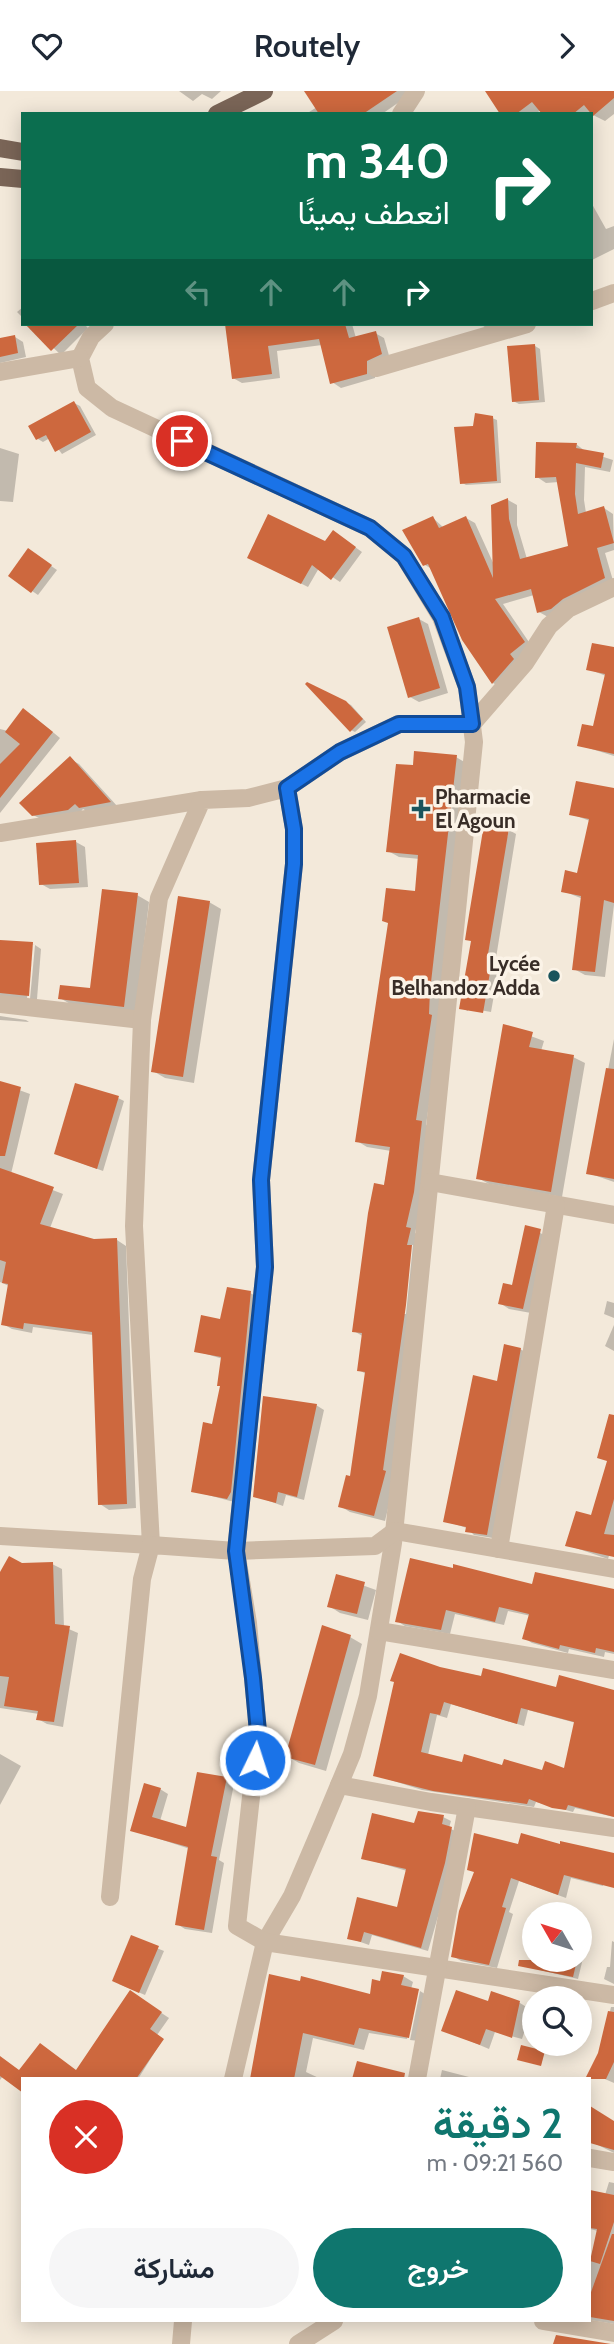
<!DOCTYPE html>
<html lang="ar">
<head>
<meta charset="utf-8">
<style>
  :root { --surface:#fff; --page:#f6f6f7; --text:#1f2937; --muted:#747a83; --accent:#0f766e }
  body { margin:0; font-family:Cabin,Vazirmatn,sans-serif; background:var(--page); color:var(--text); direction:rtl; height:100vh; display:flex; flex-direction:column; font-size:26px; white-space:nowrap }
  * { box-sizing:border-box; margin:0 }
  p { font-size:23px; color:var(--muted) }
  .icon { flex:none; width:38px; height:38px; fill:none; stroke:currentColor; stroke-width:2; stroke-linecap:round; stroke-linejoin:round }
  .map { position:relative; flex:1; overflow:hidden; direction:ltr }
  .drawer { position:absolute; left:21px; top:1986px; width:570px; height:245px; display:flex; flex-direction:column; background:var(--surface); border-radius:0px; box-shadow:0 4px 18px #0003; direction:rtl }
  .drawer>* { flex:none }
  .guide { position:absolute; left:21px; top:21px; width:572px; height:214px; border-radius:0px; box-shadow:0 4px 18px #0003; direction:rtl; background:#0b6e4f; color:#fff; overflow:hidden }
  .needle { width:46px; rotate:309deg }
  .fabs { position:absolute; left:522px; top:1811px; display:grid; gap:14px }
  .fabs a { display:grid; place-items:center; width:70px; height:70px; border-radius:50%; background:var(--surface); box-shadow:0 4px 18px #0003; font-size:35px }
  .pin { position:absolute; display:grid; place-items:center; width:60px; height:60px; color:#fff; margin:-30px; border:4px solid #fff; border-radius:50%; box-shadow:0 2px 7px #0007 }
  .me { position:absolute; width:77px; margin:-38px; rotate:4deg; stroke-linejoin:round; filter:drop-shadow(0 0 5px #0008) }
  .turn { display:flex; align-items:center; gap:24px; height:147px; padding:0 28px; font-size:32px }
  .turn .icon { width:91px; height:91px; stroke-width:2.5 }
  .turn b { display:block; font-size:49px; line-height:60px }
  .lanes { display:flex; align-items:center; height:66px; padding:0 28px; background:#0003; justify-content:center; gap:35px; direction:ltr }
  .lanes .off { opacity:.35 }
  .round { display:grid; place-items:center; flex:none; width:74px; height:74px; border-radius:37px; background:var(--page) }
  .headline { display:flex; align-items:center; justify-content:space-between; height:119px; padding:0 28px }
  h1 { font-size:42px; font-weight:600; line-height:52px; color:var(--accent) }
  .cta { display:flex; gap:14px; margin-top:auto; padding:14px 28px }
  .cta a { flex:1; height:80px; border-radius:42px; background:var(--accent); color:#fff; font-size:28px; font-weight:600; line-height:80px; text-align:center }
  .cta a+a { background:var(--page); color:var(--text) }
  header { display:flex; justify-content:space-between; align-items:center; height:91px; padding:0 28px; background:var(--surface); font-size:32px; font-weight:600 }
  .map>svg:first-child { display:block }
  .shadow { fill:#0003; fill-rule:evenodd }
  .building { fill:#cd683e; fill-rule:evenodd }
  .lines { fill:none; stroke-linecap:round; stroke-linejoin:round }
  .minor { stroke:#ccb9a5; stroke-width:18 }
  .major { stroke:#7a6557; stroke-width:18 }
  .route-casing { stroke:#114b97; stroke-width:18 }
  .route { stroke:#1a73e8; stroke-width:12 }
  .poi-dot { fill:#1a545c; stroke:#fbf3e7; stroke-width:2.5 }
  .labels { text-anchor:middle; stroke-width:7; stroke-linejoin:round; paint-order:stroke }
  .poi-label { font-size:21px; font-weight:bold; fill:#382d27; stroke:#fbf3e7; text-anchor:start }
</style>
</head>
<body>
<header><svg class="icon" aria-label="forward" viewBox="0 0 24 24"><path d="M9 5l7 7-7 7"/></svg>Routely<svg class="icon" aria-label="heart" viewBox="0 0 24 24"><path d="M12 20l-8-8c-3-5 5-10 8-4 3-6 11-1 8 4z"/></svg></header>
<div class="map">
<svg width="614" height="2253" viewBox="0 0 614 2253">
  <rect width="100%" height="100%" fill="#f3e9da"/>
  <g class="shadow">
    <polygon points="179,0 221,0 212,8 202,3 193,10"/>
    <polygon points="306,0 415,0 382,23 306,23 317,16"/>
    <polygon points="487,0 614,0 614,23 605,30 591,23 544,23 541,19 535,23 503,23"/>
    <polygon points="592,113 606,138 614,135 614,158 592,169"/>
    <polygon points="23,216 23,227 17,221"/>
    <polygon points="28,233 84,233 88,237 61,264"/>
    <polygon points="226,233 299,233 299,236 312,233 352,233 356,247 375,242 384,247 390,268 376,274 375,287 341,297 332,291 322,254 277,260 280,287 242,292 233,287"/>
    <polygon points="480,233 497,233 488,238"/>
    <polygon points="15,246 23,251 26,266 0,272 0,249"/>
    <polygon points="535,255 540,258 545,311 519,313 513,310"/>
    <polygon points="74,312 80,315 96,344 62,363 50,347 43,351 38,348"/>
    <polygon points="492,327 497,329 501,392 466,394 461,391 474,336"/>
    <polygon points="576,353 585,360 613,369 610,381 585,376 584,409 586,422 604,417 613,423 614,459 605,462 614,493 548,526 539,521 534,504 503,513 533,557 502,597 493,592 432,478 425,474 433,427 444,437 466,427 475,432 495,476 508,409 517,414 517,434 527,468 570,456 559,391 546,392 537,386"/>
    <polygon points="0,357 19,363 13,411 0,410"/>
    <polygon points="341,446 362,461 340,491 319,477 308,496 256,470"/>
    <polygon points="34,463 57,479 38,504 10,485"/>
    <polygon points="419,528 428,533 448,602 419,611 410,606"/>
    <polygon points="614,558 614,665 579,654 595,637 606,585 588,578"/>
    <polygon points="308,593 351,614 366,631 355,641 351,639"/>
    <polygon points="32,624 60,647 0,722 0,638 8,640"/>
    <path d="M456 666 466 672 441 931 426 1034 432 1037 424 1107 415 1142 420 1144 395 1388 385 1430 350 1421 340 1415 351 1387 366 1283 359 1279 364 1246 354 1240 391 1060 367 1056 357 1050 416 802 420 768 399 766 388 760 414 676ZM410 1154H413L406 1223H403Z"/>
    <polygon points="70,668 79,673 118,716 90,722 83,718 78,724 43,729 33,724"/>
    <polygon points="614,699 614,814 605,886 585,884 574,878 583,808 563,800 579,784 590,730 571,723"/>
    <polygon points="509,739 516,743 496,867 500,870 491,921 468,917 468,920 461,917"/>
    <polygon points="76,751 85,756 88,796 50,798 41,793"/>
    <polygon points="137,804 149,811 136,921 72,914 60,907 92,899"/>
    <polygon points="209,811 221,818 194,992 165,987 153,980"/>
    <polygon points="0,850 35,854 31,854 27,908 0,912"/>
    <polygon points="35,854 41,858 37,908 30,908"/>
    <polygon points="0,925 26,929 29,931 0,929"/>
    <polygon points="504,935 544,950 541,960 573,966 585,972 562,1106 489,1093 478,1087"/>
    <polygon points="614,948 614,1091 588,1082"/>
    <polygon points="0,992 30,1003 11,1083 63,1103 50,1137 94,1150 117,1149 126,1155 136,1417 109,1419 100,1413 93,1244 33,1236 32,1242 12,1238 3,1233 9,1195 0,1191"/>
    <polygon points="118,1007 124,1010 103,1080 56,1063"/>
    <polygon points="539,1141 548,1147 531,1222 509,1218 500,1212 513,1196"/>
    <polygon points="250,1202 258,1206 234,1411 193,1400 213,1336 222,1295 223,1268 196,1260"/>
    <polygon points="607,1210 614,1212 614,1227 604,1223"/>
    <polygon points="614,1234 614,1260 605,1255"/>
    <polygon points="520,1258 527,1262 493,1447 474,1444 467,1437 445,1430 498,1292"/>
    <polygon points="316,1314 324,1319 304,1409 286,1404 283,1415 255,1405"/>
    <polygon points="614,1379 614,1448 608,1468 567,1454 592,1426"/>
    <polygon points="52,1473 62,1478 64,1536 78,1542 63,1636 47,1633 38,1628 39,1623 0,1617 0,1482 21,1474"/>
    <polygon points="337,1485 376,1499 368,1529 340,1522 329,1515"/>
    <polygon points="533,1495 614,1500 614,1563 605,1561 604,1566 569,1558 568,1562 532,1552 524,1547 531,1525 508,1520 504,1534 455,1523 450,1543 405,1535 397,1530"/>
    <polygon points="350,1546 362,1553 326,1680 299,1672 287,1665"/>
    <path d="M440 1578 557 1598 614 1601V1726L575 1717 573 1721 536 1711 534 1716 422 1699 375 1684ZM451 1613 524 1635 528 1619 576 1632 565 1679 543 1681 463 1673 428 1664 437 1624 447 1627Z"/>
    <polygon points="0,1663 21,1675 0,1714"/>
    <polygon points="226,1688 234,1693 219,1769 224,1772 212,1842 185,1838 177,1833 190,1758 132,1739 160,1698 168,1703 160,1730 187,1738"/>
    <polygon points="443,1726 451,1730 449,1737 459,1742 452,1777 428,1860 372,1844 369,1854 349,1847 398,1818 407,1780 363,1767 416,1734"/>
    <polygon points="519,1755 610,1765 603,1795 571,1787 566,1807 519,1790 509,1821 513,1823 497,1877 461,1870 453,1865"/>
    <polygon points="132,1847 164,1860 145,1904 119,1893"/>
    <polygon points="612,1850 614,1851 614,1893 604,1888 607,1876 610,1876"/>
    <polygon points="579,1860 584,1863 578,1888 540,1879 542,1869 579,1869"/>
    <polygon points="273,1885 371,1905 381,1892 403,1885 413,1891 411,1898 420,1900 417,1900 407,1948 369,1942 364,1959 313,1947 306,1981 321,1988 252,1988"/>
    <polygon points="420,1900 428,1905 419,1950 410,1949"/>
    <polygon points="139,1907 169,1927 157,1944 163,1948 138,1988 23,1988 3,1985 0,1989 0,1966 20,1981 77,1980"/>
    <polygon points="489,1912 520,1912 528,1917 522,1934 526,1936 522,1948 495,1941 489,1958 444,1939"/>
    <polygon points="611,1916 614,1916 614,1992 598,1985 600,1962"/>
    <polygon points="442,1979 469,1986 472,1988 440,1988"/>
    <polygon points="590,2021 614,2031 614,2062 590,2050"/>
    <polygon points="609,2091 614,2092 614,2233 590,2229 590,2171 598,2140 590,2138 590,2101 605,2104"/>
  </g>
  <g class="building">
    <polygon points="304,0 397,0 363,23 319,23"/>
    <polygon points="485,0 614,0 614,7 593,25 584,14 573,23 542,23 532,11 516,23 500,23"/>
    <polygon points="25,233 79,233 51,260"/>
    <polygon points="225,233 345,233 349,247 376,240 382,263 367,270 367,283 330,293 319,248 268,255 272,283 232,288"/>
    <polygon points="15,244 18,262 0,266 0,247"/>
    <polygon points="535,253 539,309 512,311 507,255"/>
    <polygon points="74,310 91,341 55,361 46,344 36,349 28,335"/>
    <polygon points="475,322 493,325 497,390 460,393 454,336 473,335"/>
    <polygon points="536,351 577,352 576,357 604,362 601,377 576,372 575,403 578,423 604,415 614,452 597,457 605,487 563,508 551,518 537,522 531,498 495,508 525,551 510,563 514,568 492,593 462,549 428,473 423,475 402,439 433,425 439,437 466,425 493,487 491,414 508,407 509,428 520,468 568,455 556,386 535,387"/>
    <polygon points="268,423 325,450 333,439 356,456 331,489 312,474 301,493 247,467"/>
    <polygon points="28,457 52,474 31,502 8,485"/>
    <polygon points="419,526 440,597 408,607 387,536"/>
    <polygon points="592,552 614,556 614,663 577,655 582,633 593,635 605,583 586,579"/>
    <polygon points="307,591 346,610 363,628 350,641 305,593"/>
    <polygon points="23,617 53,641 0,707 0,673 20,653 5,641"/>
    <polygon points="414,660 457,664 430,900 429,923 432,924 416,1029 422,1030 414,1101 406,1136 411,1137 407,1154 412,1154 406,1214 383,1379 386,1380 374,1425 338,1416 346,1384 350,1385 365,1281 357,1280 362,1242 352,1241 368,1122 374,1092 384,1094 390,1056 355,1051 388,832 382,830 386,797 415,800 418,764 386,761 396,673 413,674"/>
    <polygon points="70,665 111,711 79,717 75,713 68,719 32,725 19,712"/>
    <polygon points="576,690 614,697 614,812 604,809 595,881 572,879 581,805 561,801 565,779 577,782 589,728 569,724"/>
    <polygon points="484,733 509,737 488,863 493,864 483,922 459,918 471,850 465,849 467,836"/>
    <polygon points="76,749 79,792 39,794 36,752"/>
    <polygon points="102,798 138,802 124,916 58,908 60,894 90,897"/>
    <polygon points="178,805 210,810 183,986 151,981"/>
    <polygon points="0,849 33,851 29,905 0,902"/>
    <polygon points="503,933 533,941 529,956 574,964 551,1101 476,1088"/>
    <polygon points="606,977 614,978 614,1088 586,1083"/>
    <polygon points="0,990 21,996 5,1065 0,1065"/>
    <polygon points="75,992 119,1005 97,1078 54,1063"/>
    <polygon points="0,1077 54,1096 40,1133 94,1148 117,1147 127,1413 98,1414 92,1241 24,1232 23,1238 1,1234 8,1193 2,1192 6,1171 0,1169"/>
    <polygon points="525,1134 541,1138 523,1218 498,1213 503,1192 512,1194"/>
    <polygon points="227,1196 251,1200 231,1401 227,1408 191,1401 203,1331 212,1333 220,1295 217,1295 221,1266 194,1261 201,1224 220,1228"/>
    <polygon points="504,1253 521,1257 487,1444 465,1441 466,1436 443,1431 473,1284 497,1290"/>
    <polygon points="263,1305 317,1313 297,1406 278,1401 276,1412 253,1406"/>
    <polygon points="609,1323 614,1324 614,1408 604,1443 614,1444 614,1466 565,1455 576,1420 591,1424 607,1370 597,1367"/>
    <polygon points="9,1465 22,1472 53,1471 55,1533 70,1535 54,1631 36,1629 38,1620 4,1615 9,1586 0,1585 0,1481"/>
    <polygon points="410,1467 453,1477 453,1473 532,1493 535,1481 614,1498 614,1561 596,1557 595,1562 560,1554 559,1558 522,1548 529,1523 499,1516 495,1531 446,1519 441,1539 395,1531"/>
    <polygon points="336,1483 365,1491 357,1523 327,1516"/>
    <polygon points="322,1534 351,1544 315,1674 285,1666"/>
    <path d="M400 1562 440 1576 481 1585 483 1577 556 1596 559 1584 614 1599V1726L568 1714 566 1719 552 1717 529 1708 527 1713 433 1700 373 1685 394 1591 390 1590ZM444 1611 517 1633 521 1617 574 1631 564 1677 545 1670 542 1679 504 1668 502 1674 464 1663 462 1671 421 1661 430 1622 440 1624Z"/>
    <polygon points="197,1681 227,1686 211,1765 217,1766 204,1839 175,1834 188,1756 130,1740 144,1692 161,1697 152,1726 186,1736"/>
    <polygon points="418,1720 444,1724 442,1733 452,1736 445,1772 421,1857 364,1841 361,1851 347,1848 357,1806 397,1816 406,1778 361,1768 372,1722 414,1732"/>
    <polygon points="474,1742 518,1753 521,1742 560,1753 560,1750 614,1762 614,1797 564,1784 558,1804 511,1787 502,1816 506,1817 489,1874 451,1866 459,1820 474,1781 467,1779"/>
    <polygon points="131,1844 159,1855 139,1902 112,1890"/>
    <polygon points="519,1869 577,1869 573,1886 518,1875"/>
    <polygon points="382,1880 404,1884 401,1894 419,1898 409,1947 359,1937 354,1954 303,1942 294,1988 250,1988 269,1883 300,1890 301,1885 370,1903 372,1888 380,1890"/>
    <polygon points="130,1899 162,1921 150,1938 164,1948 136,1988 23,1988 23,2002 0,1985 0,1965 19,1979 40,1952 76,1979"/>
    <polygon points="456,1899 488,1910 491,1900 520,1910 512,1947 486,1938 480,1954 441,1940"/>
    <polygon points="608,1920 614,1921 614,1971 606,1988 585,1988 598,1962"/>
    <polygon points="521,1954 545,1960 541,1975 517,1969"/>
    <polygon points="357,1970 405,1982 404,1988 352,1988"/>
    <polygon points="590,2015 614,2030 614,2059 590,2052"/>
    <polygon points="590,2099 614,2104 614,2131 600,2173 590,2170 597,2138 590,2137"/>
    <polygon points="612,2143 614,2143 614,2230 590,2226 590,2204"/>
    <polygon points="556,2244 611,2253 553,2253"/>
  </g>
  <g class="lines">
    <g class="minor">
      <polyline points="401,23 416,0"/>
      <polyline points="592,210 614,202"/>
      <polyline points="105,233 91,246 80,267 87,297 112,317 370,437 404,465 441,526 467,596 474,651 393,1452 368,1605 352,1663 322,1735 292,1805 265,1851 233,1988"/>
      <polyline points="376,277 527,233"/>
      <polyline points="0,281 80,267"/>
      <polyline points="614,496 568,518 549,535 525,572 472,633 399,633 340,661 287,697 294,738 294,773 261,1089 265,1176 236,1460 248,1532 258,1641 237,1835 265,1851 614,1904"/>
      <polyline points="0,742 202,709"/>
      <polyline points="0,913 142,929"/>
      <polyline points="430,1091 614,1124"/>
      <polyline points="0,1445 151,1454 134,1135 142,929 159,807 202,709 248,707 287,697"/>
      <polyline points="499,1458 556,1114"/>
      <polyline points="379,1540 614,1579"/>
      <polyline points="339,1694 431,1711 614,1737"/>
      <polyline points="110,1806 142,1488 151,1454 236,1460 375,1455 395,1440 614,1478"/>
      <polyline points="417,1988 467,1716"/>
      <polyline points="590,2067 614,2071"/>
      <polyline points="543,2230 614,2242"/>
      <polyline points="181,2253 183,2230"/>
      <polyline points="298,2253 334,2230"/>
    </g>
    <g class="major">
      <polyline points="217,23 264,0"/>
      <polyline points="0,57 23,61"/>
      <polyline points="0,86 23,88"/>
    </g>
  </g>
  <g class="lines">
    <g class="route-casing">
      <polyline id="route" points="182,350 370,437 404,465 442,526 467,596 472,633 399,633 340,661 287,697 294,738 294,773 261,1089 265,1176 236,1460 253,1587 258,1641 255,1669"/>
    </g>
    <use href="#route" class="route"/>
  </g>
  <g class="poi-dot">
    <path d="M417.5 707.5h7v7h7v7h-7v7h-7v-7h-7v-7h7z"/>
    <circle cx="554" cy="885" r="7"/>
  </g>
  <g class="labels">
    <g class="poi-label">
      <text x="435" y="713">Pharmacie<tspan x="435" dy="24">El Agoun</tspan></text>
      <text x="540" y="880" text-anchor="end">Lycée<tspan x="540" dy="24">Belhandoz Adda</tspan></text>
    </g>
  </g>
</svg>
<div class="fabs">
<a><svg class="needle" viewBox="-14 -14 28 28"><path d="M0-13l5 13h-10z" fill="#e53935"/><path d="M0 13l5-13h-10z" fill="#747a83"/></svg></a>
<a><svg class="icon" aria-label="search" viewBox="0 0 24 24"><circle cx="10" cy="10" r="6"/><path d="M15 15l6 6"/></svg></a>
</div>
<div class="pin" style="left:182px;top:350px;background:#d93025"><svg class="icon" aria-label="arrive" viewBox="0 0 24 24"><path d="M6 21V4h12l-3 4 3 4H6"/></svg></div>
<svg class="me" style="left:255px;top:1669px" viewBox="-20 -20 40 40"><circle r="17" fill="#1a73e8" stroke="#fff" stroke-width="3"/><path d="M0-11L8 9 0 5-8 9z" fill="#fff"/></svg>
<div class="guide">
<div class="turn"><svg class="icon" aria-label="right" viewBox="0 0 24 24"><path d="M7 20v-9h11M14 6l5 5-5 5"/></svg><div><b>340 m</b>انعطف يمينًا</div></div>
<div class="lanes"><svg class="icon off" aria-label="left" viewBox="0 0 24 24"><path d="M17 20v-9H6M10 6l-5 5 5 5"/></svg><svg class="icon off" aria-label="ahead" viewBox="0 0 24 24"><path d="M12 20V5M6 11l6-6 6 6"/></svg><svg class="icon off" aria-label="ahead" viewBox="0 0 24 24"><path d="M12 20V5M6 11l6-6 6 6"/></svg><svg class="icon" aria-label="right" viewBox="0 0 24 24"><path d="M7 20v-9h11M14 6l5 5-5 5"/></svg></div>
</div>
<section class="drawer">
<div class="headline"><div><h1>2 دقيقة</h1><p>560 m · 09:21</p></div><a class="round" style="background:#d93025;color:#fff"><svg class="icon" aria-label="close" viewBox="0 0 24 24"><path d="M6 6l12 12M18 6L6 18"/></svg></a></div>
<div class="cta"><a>خروج</a><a>مشاركة</a></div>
</section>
</div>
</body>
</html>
